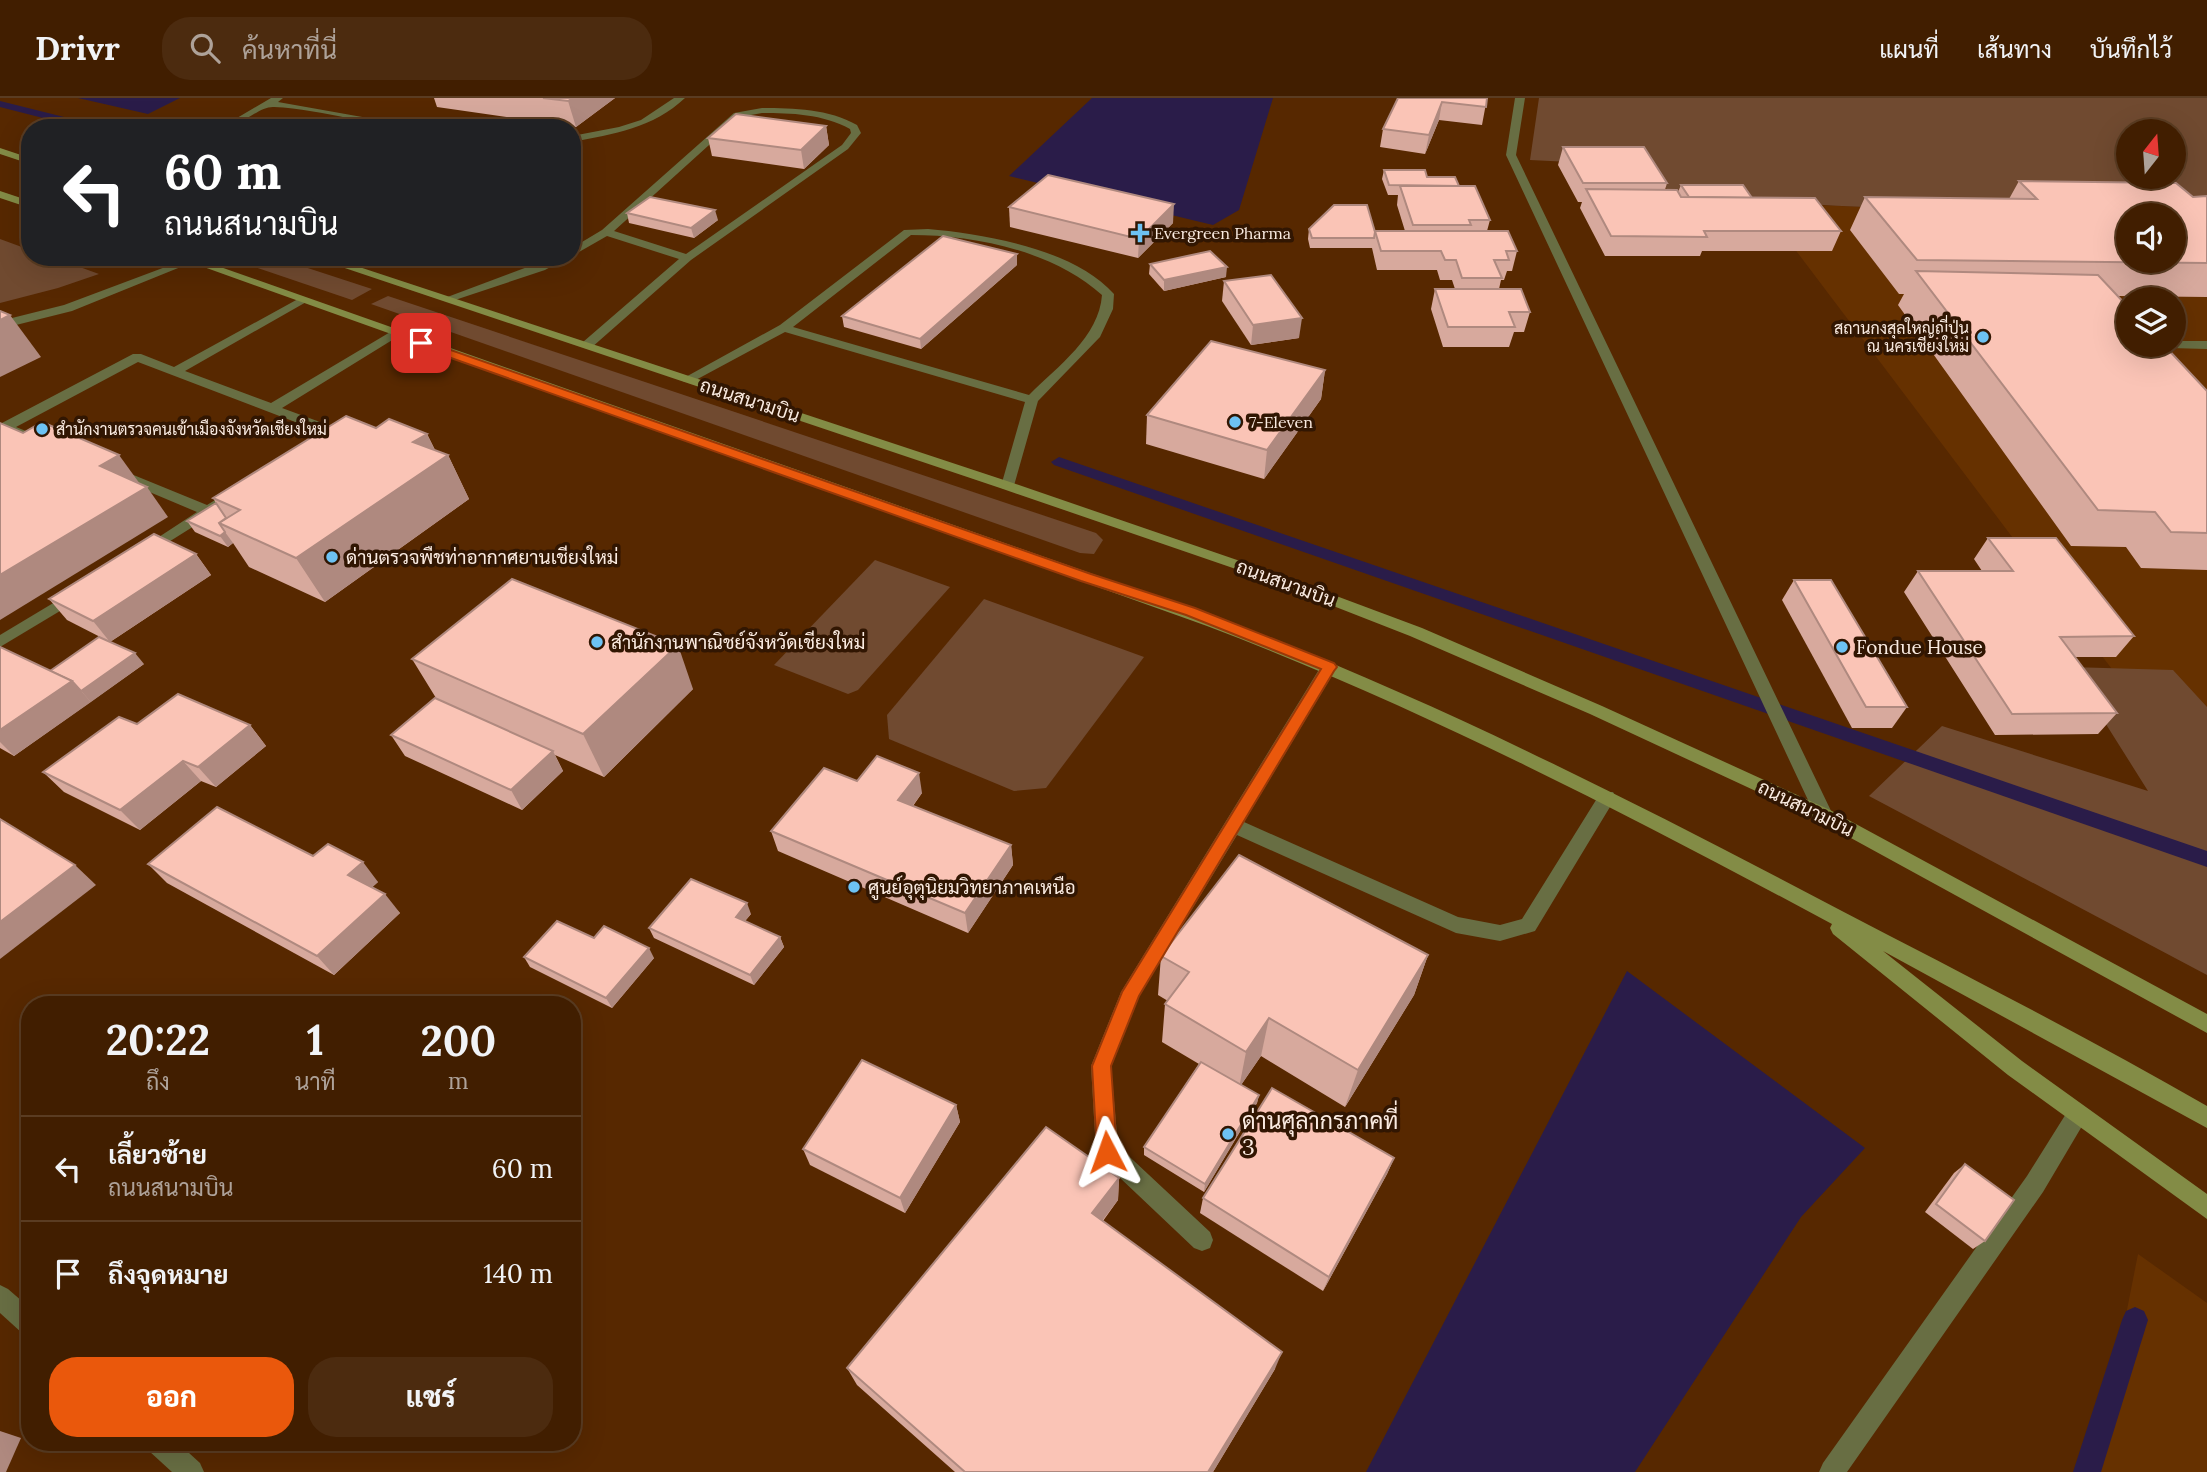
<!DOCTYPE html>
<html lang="th">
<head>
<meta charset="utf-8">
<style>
  :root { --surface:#411e00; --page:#4c2b0f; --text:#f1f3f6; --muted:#aea299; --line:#5a3c22; --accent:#ea580c }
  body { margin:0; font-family:Lora,Sarabun,serif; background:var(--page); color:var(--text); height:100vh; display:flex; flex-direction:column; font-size:26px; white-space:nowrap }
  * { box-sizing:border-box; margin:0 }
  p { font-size:23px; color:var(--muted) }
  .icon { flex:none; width:38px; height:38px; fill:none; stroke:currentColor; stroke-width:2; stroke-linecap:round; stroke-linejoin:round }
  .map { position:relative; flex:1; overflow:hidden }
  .side { position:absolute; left:21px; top:898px; width:560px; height:455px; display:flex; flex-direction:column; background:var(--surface); border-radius:28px; box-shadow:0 7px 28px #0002,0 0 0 2px var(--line) }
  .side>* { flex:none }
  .top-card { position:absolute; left:21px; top:21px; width:560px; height:147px; border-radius:28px; box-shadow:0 7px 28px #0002,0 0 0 2px var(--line); background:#202124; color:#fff; overflow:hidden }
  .needle { width:46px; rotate:17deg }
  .buttons { position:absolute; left:2116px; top:21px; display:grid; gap:14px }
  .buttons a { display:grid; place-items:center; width:70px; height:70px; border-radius:50%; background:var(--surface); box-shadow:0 7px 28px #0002,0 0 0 2px var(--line); font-size:35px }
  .pin { position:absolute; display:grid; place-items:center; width:60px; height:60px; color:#fff; margin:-30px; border-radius:14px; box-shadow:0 4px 10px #0006 }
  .me { position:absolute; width:77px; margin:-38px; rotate:356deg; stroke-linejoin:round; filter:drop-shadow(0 0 5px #0008) }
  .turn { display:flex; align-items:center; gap:24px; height:147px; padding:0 28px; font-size:32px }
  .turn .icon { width:91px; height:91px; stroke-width:2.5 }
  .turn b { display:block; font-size:49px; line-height:60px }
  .eta { display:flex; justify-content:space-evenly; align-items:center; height:119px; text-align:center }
  .eta b { font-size:42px; font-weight:800; line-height:49px }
  .action { display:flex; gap:14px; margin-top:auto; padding:14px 28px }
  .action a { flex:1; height:80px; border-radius:28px; background:var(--accent); color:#fff; font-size:28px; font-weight:800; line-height:80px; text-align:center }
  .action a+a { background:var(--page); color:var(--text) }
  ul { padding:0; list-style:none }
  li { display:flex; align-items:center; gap:21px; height:105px; padding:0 28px; border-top:2px solid var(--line) }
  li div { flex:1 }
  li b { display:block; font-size:26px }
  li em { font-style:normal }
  header { display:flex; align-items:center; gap:42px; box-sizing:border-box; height:98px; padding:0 35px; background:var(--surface); border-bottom:2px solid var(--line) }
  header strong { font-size:33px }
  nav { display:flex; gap:38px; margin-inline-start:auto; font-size:24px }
  .search { width:490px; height:63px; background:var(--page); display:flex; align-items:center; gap:18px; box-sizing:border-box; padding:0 24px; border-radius:28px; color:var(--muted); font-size:26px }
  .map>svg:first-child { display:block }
  .built { fill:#663100; fill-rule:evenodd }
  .green { fill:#704a30; fill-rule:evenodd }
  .water { fill:#2a1c49 }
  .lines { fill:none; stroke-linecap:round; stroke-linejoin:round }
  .stream { fill:#2a1c49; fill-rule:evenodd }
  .lane { fill:#686e43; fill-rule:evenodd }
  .street { fill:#686e43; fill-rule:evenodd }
  .secondary { fill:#838c46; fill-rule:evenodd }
  .wall { fill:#d7a99d }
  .shaded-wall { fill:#af897f }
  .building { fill:#fac4b6; stroke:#af897f; stroke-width:2; fill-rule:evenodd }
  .route { fill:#ea580c; stroke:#983908; stroke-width:2 }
  .poi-dot { fill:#6dc2f3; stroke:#311602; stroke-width:2.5 }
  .labels { text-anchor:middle; stroke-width:7; stroke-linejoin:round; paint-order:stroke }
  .far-poi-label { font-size:16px; fill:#faebe1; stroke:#311602; text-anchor:start }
  .street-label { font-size:19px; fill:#faebe1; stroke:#311602 }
  .poi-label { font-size:19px; fill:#faebe1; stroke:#311602; text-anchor:start }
  .near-poi-label { font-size:23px; fill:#faebe1; stroke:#311602; text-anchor:start }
</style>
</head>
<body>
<header>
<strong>Drivr</strong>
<div class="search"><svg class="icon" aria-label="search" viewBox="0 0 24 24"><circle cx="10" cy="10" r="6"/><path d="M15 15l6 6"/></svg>ค้นหาที่นี่</div>
<nav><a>แผนที่</a><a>เส้นทาง</a><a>บันทึกไว้</a></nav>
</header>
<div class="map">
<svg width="2207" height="1374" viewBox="0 0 2207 1374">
  <rect width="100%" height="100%" fill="#572800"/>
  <g class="built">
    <path d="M1760 105 2003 114 2207 109V697ZM2128 117H2174V163H2128ZM2128 201H2174V247H2128Z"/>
    <polygon points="2138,1156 2207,1205 2207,1374 2095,1374"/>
  </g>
  <g class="green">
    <path d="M1539 0H2207V109C2027 113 1847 116 1668 93L1652 68 1530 62ZM2128 33H2174V79H2128Z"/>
    <polygon points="0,141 30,152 30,159 52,159 99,176 58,190 0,205"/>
    <polygon points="225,159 274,159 372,191 352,202"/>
    <polygon points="388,198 1096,435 1103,442 1094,456 1080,455 371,206"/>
    <polygon points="875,462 950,489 858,592 848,596 774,567"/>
    <polygon points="984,501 1144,559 1046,690 1014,693 889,641 887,617"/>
    <polygon points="2070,569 2173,572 2207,609 2207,877 1869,698 1942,628 2148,693"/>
  </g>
  <g class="water">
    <polygon points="78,0 180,0 148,16"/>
    <polygon points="1092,0 1273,0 1239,112 1213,127 1009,78"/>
    <polygon points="1627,873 1865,1050 1801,1119 1635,1374 1366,1374"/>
  </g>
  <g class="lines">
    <g class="stream">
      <polygon points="0,3 100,28 101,30 82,30 0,9"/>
      <polygon points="1059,359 2207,753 2207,769 1054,367 1051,364"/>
      <polygon points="2135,1209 2144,1213 2148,1222 2101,1374 2073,1374 2122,1222 2126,1213"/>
    </g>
    <g class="lane">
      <path d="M271 0H283L278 4 424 30C373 30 324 11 274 9 258 8 241 30 220 30Z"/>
      <path d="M674 0H685C653 30 614 36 572 44V38L619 29 641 22Z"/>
      <path d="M762 10C794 10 829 11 857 27L861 35 848 51 691 162 591 250H583V244L679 161 607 138 572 158V150L602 132 734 15ZM762 15C791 15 823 16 850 31L851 35 842 47 686 156 614 133 740 19Z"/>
      <path d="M928 131C985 136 1074 151 1114 196L1113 211 1100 239 1038 303 1013 391H1003L1001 388 1025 304 785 234 692 284H684L682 281 780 227 904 132ZM911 137C975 137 1053 153 1102 197 1099 239 1058 268 1029 297L793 229Z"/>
      <polygon points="192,159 195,162 193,164 72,213 0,231 0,223 64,207"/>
      <polygon points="554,159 568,159 545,172 452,203 442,201"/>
      <path d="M298 201 308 203 185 273 271 305 392 233 402 236 282 310 339 331V337L148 457 143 459 136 454 197 414 0 331V326L133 256H141L174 269ZM138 264 324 335 207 407 16 329Z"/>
      <polygon points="2174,243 2207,243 2207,251 2170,250 2168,247 2174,247"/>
      <polygon points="75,492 80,493 83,497 80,501 0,549 0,537"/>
      <polygon points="1329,563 1337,569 1244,724 1458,819 1500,827 1522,821 1601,694 1613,694 1616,699 1535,833 1500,843 1456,835 1237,737 1139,898 1111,968 1118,1048 1210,1134 1213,1142 1210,1150 1202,1153 1194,1150 1099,1060 1096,1053 1091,968 1121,894 1323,565"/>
      <polygon points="2077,1008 2085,1011 2088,1018 2043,1094 1847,1374 1819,1374 1823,1365 2027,1078 2069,1011"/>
      <polygon points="0,1187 8,1191 30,1210 30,1239 22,1235 0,1215"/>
      <polygon points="145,1344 177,1344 200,1365 204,1374 172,1374 149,1353"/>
    </g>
    <polygon class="street" points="1515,0 1525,0 1516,57 1833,717 1830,722 1818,722 1815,717 1506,57"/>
    <g class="secondary">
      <polygon points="0,50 30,60 30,66 0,56"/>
      <polygon points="0,93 30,103 30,110 0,100"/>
      <path d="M176 159H192L1218 520C1433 601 1637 705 1840 812 1963 876 2087 939 2207 1008V1030L1883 853 2022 963 2207 1096V1121L2008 977 1833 836 1830 830 1832 826C1627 716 1425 611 1207 528Z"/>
      <polygon points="312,159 329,159 1013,385 1272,474 1422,530 1602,608 1830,712 2207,916 2207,935 1818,722 1590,616 1410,538 1262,480 1003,391"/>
    </g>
  </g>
  <g class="wall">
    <polygon points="434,0 615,0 576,29 437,9"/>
    <polygon points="1398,0 1487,0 1482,27 1439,22 1425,56 1380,49 1383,31"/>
    <polygon points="826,28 829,47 804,71 712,58 708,40"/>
    <polygon points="1563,49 1667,85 1665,92 1678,94 1681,87 1752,100 1841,133 1832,153 1702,153 1700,158 1605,158 1580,110 1582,104 1578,104 1558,67"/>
    <polygon points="1384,72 1427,79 1459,88 1490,122 1487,133 1517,153 1512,173 1507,173 1504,182 1501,182 1499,191 1530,214 1524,234 1514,234 1509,249 1443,249 1431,211 1435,191 1455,191 1452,182 1440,182 1437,172 1377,172 1372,150 1310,150 1308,141 1309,131 1375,134 1405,133 1397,107 1398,97 1388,97 1382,81"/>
    <polygon points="2019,83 2193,99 2207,98 2207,199 2118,198 2207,293 2207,472 2141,470 2126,449 2071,448 1898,207 1904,196 1899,196 1850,132 1865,99 2009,101"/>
    <polygon points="1009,109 1173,125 1138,160 1010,129"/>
    <polygon points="627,115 718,122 694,140 629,125"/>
    <polygon points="1150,166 1226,179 1164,193 1149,176"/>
    <polygon points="1017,167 921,251 844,229 842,218"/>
    <polygon points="1224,183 1299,240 1251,247 1222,203"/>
    <polygon points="1325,272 1321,301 1264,381 1146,346 1147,317"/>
    <polygon points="376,330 427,336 435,352 448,357 469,401 325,504 249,469 233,445 228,449 195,434 187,423 216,405 213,400"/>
    <polygon points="1988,440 2134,538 2116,559 2075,559 2117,615 2098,636 1995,637 1904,494 1918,473 1982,473 1974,461"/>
    <polygon points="196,456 211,477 110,544 67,522 49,501"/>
    <polygon points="1794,482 1907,609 1892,630 1852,630 1782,502"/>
    <polygon points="0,549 50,573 144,566 14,658 0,650"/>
    <polygon points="412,561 693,591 604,679 555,657 563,673 522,712 405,658 391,637 436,600"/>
    <polygon points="137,626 250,627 266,648 216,689 201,683 140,732 64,694 43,674"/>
    <polygon points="857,683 922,695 913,708 1011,747 1013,767 968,835 778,753 771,733"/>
    <polygon points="313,758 378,784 372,789 400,815 334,877 167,785 148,766"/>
    <polygon points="751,816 745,823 780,839 784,849 754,887 654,840 649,830"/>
    <polygon points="594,840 654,860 612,910 530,869 524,859"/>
    <polygon points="1428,857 1414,897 1345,1009 1261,958 1241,987 1259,997 1257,1005 1204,1094 1144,1057 1144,1049 1199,966 1162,944 1165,906 1168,903 1158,897 1161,858"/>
    <polygon points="956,1007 960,1024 905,1115 810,1067 803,1051"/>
    <polygon points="1394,1060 1387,1076 1323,1193 1200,1115 1203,1100"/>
    <polygon points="1965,1066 1985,1143 1973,1151 1925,1114 1954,1075"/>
    <polygon points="1119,1080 1118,1102 1103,1123 1275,1271 1213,1374 955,1374 857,1287 847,1270"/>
  </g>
  <g class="shaded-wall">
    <polygon points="573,0 615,0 576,29 568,3"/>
    <polygon points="1442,4 1439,22 1425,56 1429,37"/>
    <polygon points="826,28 829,47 804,71 801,52"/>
    <polygon points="1174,106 1173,125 1138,160 1139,141"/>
    <polygon points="715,112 718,122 694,140 691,130"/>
    <polygon points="1017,156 1017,167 921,251 920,241"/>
    <polygon points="1227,169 1226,179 1164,193 1164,182"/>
    <polygon points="10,217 41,259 0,279 0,222"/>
    <polygon points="1302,220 1299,240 1251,247 1253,227"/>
    <polygon points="1325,272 1321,301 1264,381 1267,352"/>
    <polygon points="427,336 440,362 448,357 469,401 325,504 296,460 413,344"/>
    <polygon points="119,357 140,386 100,368"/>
    <polygon points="147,389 168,419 0,522 0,477"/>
    <polygon points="225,434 233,445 228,449 220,438"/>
    <polygon points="196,456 211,477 110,544 93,523"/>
    <polygon points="678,547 693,591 604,679 583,636"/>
    <polygon points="135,555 144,566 91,604 81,593"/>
    <polygon points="72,583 91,604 14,658 0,644 0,632"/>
    <polygon points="250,627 266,648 216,689 198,669"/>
    <polygon points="553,653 563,673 522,712 511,692"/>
    <polygon points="183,663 201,683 140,732 120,712"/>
    <polygon points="919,675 922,695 902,722 898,702"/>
    <polygon points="1011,747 1013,767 968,835 965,815"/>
    <polygon points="363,764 378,784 364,797 348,777"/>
    <polygon points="75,767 96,787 0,861 0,824"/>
    <polygon points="385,796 400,815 334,877 317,858"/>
    <polygon points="747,805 751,816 740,829 736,819"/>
    <polygon points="780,839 784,849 754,887 750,877"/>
    <polygon points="649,850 654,860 612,910 606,900"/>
    <polygon points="1428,857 1414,897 1345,1009 1358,972"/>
    <polygon points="1269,920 1261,958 1239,990 1246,954"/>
    <polygon points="1259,997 1257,1005 1204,1094 1205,1086"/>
    <polygon points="956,1007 960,1024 905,1115 900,1100"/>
    <polygon points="1394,1060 1387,1076 1323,1193 1329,1179"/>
    <polygon points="1119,1080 1118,1102 1092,1136 1092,1115"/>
    <polygon points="1282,1254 1275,1271 1213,1374 1208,1374"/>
    <polygon points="0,1333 21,1340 6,1374 0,1374"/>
  </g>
  <g class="building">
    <polygon points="543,0 573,0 568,3"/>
    <polygon points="1398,0 1487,0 1486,9 1442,4 1429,37 1383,31"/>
    <polygon points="736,16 826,28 801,52 708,40"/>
    <polygon points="1563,49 1644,49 1667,85 1583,85"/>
    <polygon points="1384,72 1425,72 1427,79 1455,79 1459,88 1389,87"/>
    <polygon points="1048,77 1174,106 1139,141 1009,109"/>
    <path d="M2019 83 2176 85 2193 99 2207 98V165L1917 162 1865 99 2037 101ZM2128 117H2174V163H2128Z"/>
    <polygon points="1681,87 1743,87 1752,100 1689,99"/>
    <polygon points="1400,88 1475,88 1490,122 1469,122 1471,127 1413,127"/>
    <polygon points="1586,91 1677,92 1681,99 1815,100 1841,133 1704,133 1707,139 1611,138"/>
    <polygon points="650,99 715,112 691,130 627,115"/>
    <polygon points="1334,107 1367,107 1375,134 1374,140 1312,140 1309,131"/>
    <polygon points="1375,133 1508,133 1517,153 1506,153 1509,162 1494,162 1502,180 1462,180 1456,162 1445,162 1441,153 1381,153"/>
    <polygon points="943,138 1017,156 920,241 842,218"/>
    <polygon points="1210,153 1227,169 1164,182 1150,166"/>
    <polygon points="1916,173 2098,177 2128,209 2128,247 2164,247 2207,293 2207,435 2171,434 2155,414 2098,412"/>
    <polygon points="1271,177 1302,220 1253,227 1224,183"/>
    <polygon points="1435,191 1521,191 1530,214 1509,214 1515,229 1448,229"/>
    <polygon points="0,213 10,217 0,222"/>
    <polygon points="1211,243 1325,272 1267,352 1147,317"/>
    <polygon points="346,318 376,330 389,321 427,336 413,344 448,357 296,460 219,425 240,412 213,400"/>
    <polygon points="42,324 119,357 100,368 147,389 0,477 0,325 23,335"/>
    <polygon points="216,405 226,420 219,425 225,434 220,438 187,423"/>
    <polygon points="154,436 196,456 93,523 49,501"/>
    <polygon points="1988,440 2056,440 2134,538 2060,539 2117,615 2012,616 1918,473 2013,473"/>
    <polygon points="512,481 678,547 583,636 412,561"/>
    <polygon points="1794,482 1831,482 1907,609 1866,609"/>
    <polygon points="99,539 135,555 81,593 72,583 50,573"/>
    <polygon points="0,549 72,583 0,632"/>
    <polygon points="178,596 250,627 198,669 183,663 120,712 43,674 119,619 137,626"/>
    <polygon points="435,600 553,653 511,692 391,637"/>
    <polygon points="877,658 919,675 898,702 1011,747 965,815 771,733 824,670 857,683"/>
    <polygon points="217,709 313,758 328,746 363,764 348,777 385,796 317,858 148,766"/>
    <polygon points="0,721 75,767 0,824"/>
    <polygon points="1239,757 1428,857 1358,972 1269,920 1246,954 1165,906 1189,874 1161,858"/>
    <polygon points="691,781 747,805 736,819 780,839 750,877 649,830"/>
    <polygon points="557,823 594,840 604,828 649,850 606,900 524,859"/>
    <polygon points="862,962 956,1007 900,1100 803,1051"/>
    <polygon points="1201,964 1259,997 1205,1086 1144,1049"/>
    <polygon points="1272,990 1394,1060 1329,1179 1203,1100"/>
    <polygon points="1046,1029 1119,1080 1092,1115 1282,1254 1208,1374 965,1374 847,1270"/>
    <polygon points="1965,1066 2014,1102 1985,1143 1936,1106"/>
  </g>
  <polygon class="route" points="417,243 425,243 1091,476 1195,510 1334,565 1337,569 1334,573 1139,898 1111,968 1117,1054 1114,1060 1107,1063 1100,1060 1097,1054 1092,968 1122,894 1321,571 1186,517 1081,483 417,248"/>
  <g class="poi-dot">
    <path d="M1136.5 124.5h7v7h7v7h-7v7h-7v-7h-7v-7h7z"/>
    <circle cx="1983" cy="239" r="7"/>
    <circle cx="1235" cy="324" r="7"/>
    <circle cx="42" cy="331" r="7"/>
    <circle cx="332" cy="459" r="7"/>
    <circle cx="597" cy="544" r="7"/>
    <circle cx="1842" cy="549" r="7"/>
    <circle cx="854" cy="789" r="7"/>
    <circle cx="1228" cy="1036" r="7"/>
  </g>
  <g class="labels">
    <g class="far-poi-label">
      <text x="1154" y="141">Evergreen Pharma</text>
      <text x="1969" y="236" text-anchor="end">สถานกงสุลใหญ่ญี่ปุ่น<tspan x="1969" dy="18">ณ นครเชียงใหม่</tspan></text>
      <text x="1249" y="330">7-Eleven</text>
      <text x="56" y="337">สำนักงานตรวจคนเข้าเมืองจังหวัดเชียงใหม่</text>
    </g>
    <g class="street-label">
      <text transform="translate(750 302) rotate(18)" y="7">ถนนสนามบิน</text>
      <text transform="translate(1286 485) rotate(20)" y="7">ถนนสนามบิน</text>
      <text transform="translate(1806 710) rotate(26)" y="7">ถนนสนามบิน</text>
    </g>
    <g class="poi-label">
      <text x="346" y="466">ด่านตรวจพืชท่าอากาศยานเชียงใหม่</text>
      <text x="611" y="551">สำนักงานพาณิชย์จังหวัดเชียงใหม่</text>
      <text x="1856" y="556">Fondue House</text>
      <text x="868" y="796">ศูนย์อุตุนิยมวิทยาภาคเหนือ</text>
    </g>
    <g class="near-poi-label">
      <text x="1242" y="1031">ด่านศุลากรภาคที่<tspan x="1242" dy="26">3</tspan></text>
    </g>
  </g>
</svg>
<div class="buttons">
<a><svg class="needle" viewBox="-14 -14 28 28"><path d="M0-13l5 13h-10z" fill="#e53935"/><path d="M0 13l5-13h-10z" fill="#aea299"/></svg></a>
<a><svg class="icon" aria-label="sound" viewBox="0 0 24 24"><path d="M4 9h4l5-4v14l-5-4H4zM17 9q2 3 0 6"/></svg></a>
<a><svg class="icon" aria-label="layers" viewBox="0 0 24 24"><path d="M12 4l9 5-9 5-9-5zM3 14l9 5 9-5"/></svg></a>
</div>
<div class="pin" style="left:421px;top:245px;background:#d93025"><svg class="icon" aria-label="arrive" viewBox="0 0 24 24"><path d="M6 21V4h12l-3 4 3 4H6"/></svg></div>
<svg class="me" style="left:1107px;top:1054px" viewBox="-20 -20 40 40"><path d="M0-17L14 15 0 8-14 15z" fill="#ea580c" stroke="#fff" stroke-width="4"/></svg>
<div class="top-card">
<div class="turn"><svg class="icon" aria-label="left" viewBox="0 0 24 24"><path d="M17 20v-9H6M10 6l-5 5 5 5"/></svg><div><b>60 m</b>ถนนสนามบิน</div></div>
</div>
<section class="side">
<div class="eta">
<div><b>20:22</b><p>ถึง</p></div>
<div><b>1</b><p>นาที</p></div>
<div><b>200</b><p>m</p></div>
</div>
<ul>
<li><svg class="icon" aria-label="left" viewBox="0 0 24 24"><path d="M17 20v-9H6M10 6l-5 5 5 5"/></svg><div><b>เลี้ยวซ้าย</b><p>ถนนสนามบิน</p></div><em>60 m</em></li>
<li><svg class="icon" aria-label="arrive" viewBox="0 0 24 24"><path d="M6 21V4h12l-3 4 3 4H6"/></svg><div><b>ถึงจุดหมาย</b></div><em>140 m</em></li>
</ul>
<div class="action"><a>ออก</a><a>แชร์</a></div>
</section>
</div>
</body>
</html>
